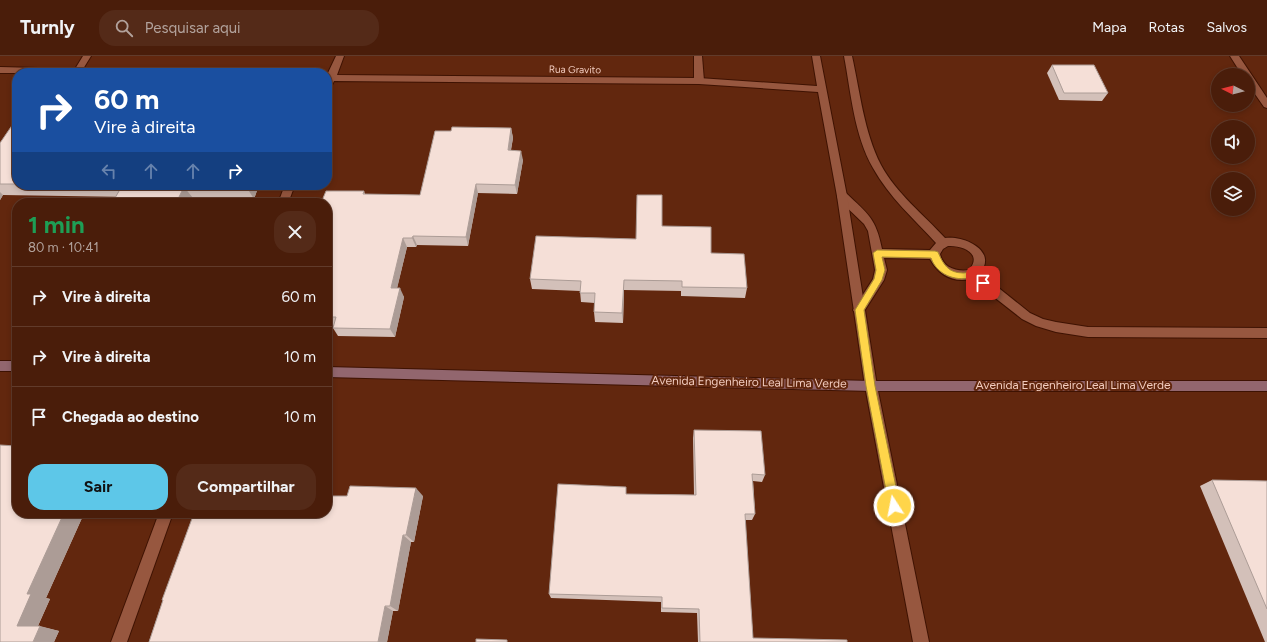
<!DOCTYPE html>
<html lang="pt">
<head>
<meta charset="utf-8">
<style>
  :root { --surface:#4a1d0a; --page:#542a18; --text:#f1f3f6; --muted:#b2a29c; --line:#613b2b; --accent:#5dc7e8 }
  body { margin:0; font-family:Figtree,sans-serif; background:var(--page); color:var(--text); height:100vh; display:flex; flex-direction:column; font-size:15px; white-space:nowrap }
  * { box-sizing:border-box; margin:0 }
  p { font-size:13px; color:var(--muted) }
  .icon { flex:none; width:22px; height:22px; fill:none; stroke:currentColor; stroke-width:2; stroke-linecap:round; stroke-linejoin:round }
  .map { position:relative; flex:1; overflow:hidden }
  .sheet { position:absolute; left:12px; top:142px; width:320px; height:320px; display:flex; flex-direction:column; background:var(--surface); border-radius:16px; box-shadow:0 2px 6px #0003,0 0 0 1px var(--line) }
  .sheet>* { flex:none }
  .hud { position:absolute; left:12px; top:12px; width:320px; height:122px; border-radius:16px; box-shadow:0 2px 6px #0003,0 0 0 1px var(--line); background:#1a4fa0; color:#fff; overflow:hidden }
  .needle { width:26px; rotate:276deg }
  .controls { position:absolute; left:1211px; top:12px; display:grid; gap:8px }
  .controls a { display:grid; place-items:center; width:44px; height:44px; border-radius:50%; background:var(--surface); box-shadow:0 2px 6px #0003,0 0 0 1px var(--line); font-size:20px }
  .pin { position:absolute; display:grid; place-items:center; width:34px; height:34px; color:#fff; margin:-17px; border-radius:8px; box-shadow:0 2px 6px #0006 }
  .me { position:absolute; width:44px; margin:-22px; rotate:349deg; stroke-linejoin:round; filter:drop-shadow(0 0 3px #0008) }
  .turn { display:flex; align-items:center; gap:14px; height:84px; padding:0 16px; font-size:18px }
  .turn .icon { width:52px; height:52px; stroke-width:2.5 }
  .turn b { display:block; font-size:28px; line-height:34px }
  .lanes { display:flex; align-items:center; height:38px; padding:0 16px; background:#0003; justify-content:center; gap:20px; direction:ltr }
  .lanes .off { opacity:.35 }
  .round { display:grid; place-items:center; flex:none; width:42px; height:42px; border-radius:16px; background:var(--page) }
  .summary { display:flex; align-items:center; justify-content:space-between; height:68px; padding:0 16px }
  h1 { font-size:24px; font-weight:700; line-height:30px; color:#1e9e55 }
  .action { display:flex; gap:8px; margin-top:auto; padding:8px 16px }
  .action a { flex:1; height:46px; border-radius:16px; background:var(--accent); color:#111; font-size:16px; font-weight:700; line-height:46px; text-align:center }
  .action a+a { background:var(--page); color:var(--text) }
  ul { padding:0; list-style:none }
  li { display:flex; align-items:center; gap:12px; height:60px; padding:0 16px; border-top:1px solid var(--line) }
  li div { flex:1 }
  li b { display:block; font-size:15px }
  li em { font-style:normal }
  header { display:flex; align-items:center; gap:24px; box-sizing:border-box; height:56px; padding:0 20px; background:var(--surface); border-bottom:1px solid var(--line) }
  header strong { font-size:19px }
  nav { display:flex; gap:22px; margin-inline-start:auto; font-size:14px }
  .search { width:280px; height:36px; background:var(--page); display:flex; align-items:center; gap:10px; box-sizing:border-box; padding:0 14px; border-radius:16px; color:var(--muted); font-size:15px }
  .map>svg:first-child { display:block }
  .lines { fill:none; stroke-linecap:round; stroke-linejoin:round }
  .lane-casing { stroke:#3e1202; stroke-width:2 }
  .street-casing { stroke:#3e1202; stroke-width:2 }
  .secondary-casing { stroke:#3e1202; stroke-width:2 }
  .lane { fill:#97573f; fill-rule:evenodd }
  .street { fill:#97573f; fill-rule:evenodd }
  .secondary { fill:#92666e; fill-rule:evenodd }
  .wall { fill:#d3c0b9 }
  .shaded-wall { fill:#ac9c96 }
  .building { fill:#f5dfd7; stroke:#ac9c96 }
  .route { fill:#ffd54a; stroke:#a68a30 }
  .labels { text-anchor:middle; stroke-width:4; stroke-linejoin:round; paint-order:stroke }
  .far-street-label { font-size:10px; fill:#f2ccbf; stroke:#62270e }
  .street-label { font-size:12px; fill:#f2ccbf; stroke:#62270e }
</style>
</head>
<body>
<header>
<strong>Turnly</strong>
<div class="search"><svg class="icon" aria-label="search" viewBox="0 0 24 24"><circle cx="10" cy="10" r="6"/><path d="M15 15l6 6"/></svg>Pesquisar aqui</div>
<nav><a>Mapa</a><a>Rotas</a><a>Salvos</a></nav>
</header>
<div class="map">
<svg width="1267" height="586" viewBox="0 0 1267 586">
  <rect width="100%" height="100%" fill="#62270e"/>
  <g class="lines">
    <g class="lane-casing">
      <g id="lane">
        <polygon points="694,0 702,0 704,25 699,28 694,25"/>
        <path d="M844 0H852C860 36 864 76 881 109 896 137 924 159 945 182 964 179 998 195 980 217L1030 257 1043 263 1056 266 1088 271 1267 272V282L1088 281 1056 276 1036 270 1022 263 971 223C953 227 939 219 930 203L884 202 887 214 884 224 863 257 859 259 855 257 853 254 873 223 875 214 868 175 864 168 838 143 837 140 838 137H846C868 158 876 162 882 193L930 194 936 187C914 163 889 141 873 112 854 79 851 37 844 0ZM948 190C963 189 983 198 969 214 957 216 943 212 940 198L943 193Z"/>
        <polygon points="1230,0 1239,0 1267,42 1267,52 1264,51 1248,28 1248,19 1242,19"/>
      </g>
    </g>
    <g class="street-casing">
      <g id="street">
        <polygon points="83,0 91,0 83,13 133,14 138,17 0,17 0,11 75,13"/>
        <polygon points="336,0 344,0 337,19 699,22 817,30 812,0 820,0 847,140 877,330 929,586 913,586 865,330 837,140 818,36 699,28 334,25 330,33 327,34 327,19"/>
        <polygon points="285,129 295,129 288,147 278,147"/>
        <polygon points="159,457 173,457 127,586 111,586"/>
      </g>
    </g>
    <g class="secondary-casing">
      <g id="secondary">
        <rect x="0" y="305" width="17" height="10"/>
        <polygon points="327,311 871,325 1267,325 1267,335 871,335 327,321"/>
      </g>
    </g>
    <use href="#lane" class="lane"/>
    <use href="#street" class="street"/>
    <use href="#secondary" class="secondary"/>
  </g>
  <g class="wall">
    <polygon points="1052,9 1108,37 1102,45 1059,44 1047,17"/>
    <polygon points="17,65 17,129 259,129 254,143 3,139 0,144 0,87"/>
    <polygon points="511,72 513,82 511,94 523,104 517,138 478,137 468,190 417,189 416,191 407,191 397,232 404,241 395,281 338,280 333,272 334,269 327,268 327,147 364,135 365,138 420,139 451,75"/>
    <polygon points="662,170 711,197 747,232 745,242 681,240 681,235 624,234 623,267 595,266 594,256 595,247 581,246 580,235 532,233 530,223 636,183"/>
    <polygon points="694,374 765,419 762,426 753,425 755,458 752,464 745,464 753,582 847,586 698,586 697,557 661,556 661,546 551,542 549,538 626,438 694,439 693,382"/>
    <polygon points="1212,424 1267,425 1267,586 1265,586 1200,430"/>
    <polygon points="347,440 423,440 414,486 411,486 398,555 393,555 387,586 149,586 163,544 162,544"/>
    <polygon points="17,457 90,457 87,462 82,462 46,542 50,543 38,570 59,575 54,586 0,586"/>
  </g>
  <g class="shaded-wall">
    <polygon points="511,72 513,82 509,104 508,94"/>
    <polygon points="521,95 523,104 517,138 515,129"/>
    <polygon points="476,128 478,137 468,190 466,181"/>
    <polygon points="248,129 259,129 254,143 247,132"/>
    <polygon points="184,131 193,142 190,147 176,147"/>
    <polygon points="0,136 3,139 0,144"/>
    <polygon points="413,180 417,189 416,191 412,182"/>
    <polygon points="403,182 407,191 395,241 391,232"/>
    <polygon points="624,224 624,234 623,267 622,257"/>
    <polygon points="400,232 404,241 395,281 390,273"/>
    <polygon points="416,432 423,440 414,486 406,479"/>
    <polygon points="64,457 70,457 82,462 46,542 50,543 36,574 17,570 27,538"/>
    <polygon points="75,457 90,457 87,462"/>
    <polygon points="403,479 411,486 398,555 390,550"/>
    <polygon points="385,550 393,555 387,586 378,586"/>
    <polygon points="40,570 59,575 54,586 33,586"/>
  </g>
  <g class="building">
    <polygon points="1052,9 1094,9 1108,37 1064,37"/>
    <polygon points="15,65 17,65 17,128 0,128 0,87"/>
    <polygon points="452,71 511,72 508,94 521,95 515,129 476,128 466,181 413,180 412,182 403,182 391,232 400,232 390,273 333,272 336,261 327,261 327,147 321,147 326,135 364,135 363,138 420,139 435,75 451,75"/>
    <polygon points="60,129 248,129 247,132 184,131 176,147 112,147 122,130"/>
    <polygon points="637,139 662,139 662,170 711,171 711,197 744,198 747,232 682,231 682,225 624,224 622,257 594,256 595,237 580,237 581,225 530,223 536,180 636,183"/>
    <polygon points="694,374 761,375 765,419 752,418 755,458 745,458 753,582 847,584 847,586 700,586 699,553 662,552 662,541 549,538 558,428 626,431 626,438 696,439"/>
    <polygon points="0,389 17,390 17,457 64,457 27,538 31,538 17,570 40,570 33,586 0,586"/>
    <polygon points="1212,424 1267,425 1267,553"/>
    <polygon points="350,430 416,432 406,479 403,479 390,550 385,550 378,586 149,586 163,544 162,544 194,457 327,457 327,440 347,440"/>
    <polygon points="476,583 507,584 507,586 476,586"/>
  </g>
  <path class="route" d="M877 194 935 195 938 196C943 208 948 217 963 217 968 217 971 214 976 216L988 227 983 230 971 222C955 225 937 219 931 202L882 201 885 214 882 224 864 254 875 330 900 450 898 454 894 455 891 454 889 450 866 330 855 254 874 223 876 214 873 197Z"/>
  <g class="labels">
    <g class="far-street-label">
      <text transform="translate(575 13) rotate(1)" y="4">Rua Gravito</text>
    </g>
    <g class="street-label">
      <text transform="translate(749 326) rotate(1)" y="4">Avenida Engenheiro Leal Lima Verde</text>
      <text x="1073" y="333">Avenida Engenheiro Leal Lima Verde</text>
    </g>
  </g>
</svg>
<div class="controls">
<a><svg class="needle" viewBox="-14 -14 28 28"><path d="M0-13l5 13h-10z" fill="#e53935"/><path d="M0 13l5-13h-10z" fill="#b2a29c"/></svg></a>
<a><svg class="icon" aria-label="sound" viewBox="0 0 24 24"><path d="M4 9h4l5-4v14l-5-4H4zM17 9q2 3 0 6"/></svg></a>
<a><svg class="icon" aria-label="layers" viewBox="0 0 24 24"><path d="M12 4l9 5-9 5-9-5zM3 14l9 5 9-5"/></svg></a>
</div>
<div class="pin" style="left:983px;top:227px;background:#d93025"><svg class="icon" aria-label="arrive" viewBox="0 0 24 24"><path d="M6 21V4h12l-3 4 3 4H6"/></svg></div>
<svg class="me" style="left:894px;top:450px" viewBox="-20 -20 40 40"><circle r="17" fill="#ffd54a" stroke="#fff" stroke-width="3"/><path d="M0-11L8 9 0 5-8 9z" fill="#fff"/></svg>
<div class="hud">
<div class="turn"><svg class="icon" aria-label="right" viewBox="0 0 24 24"><path d="M7 20v-9h11M14 6l5 5-5 5"/></svg><div><b>60 m</b>Vire à direita</div></div>
<div class="lanes"><svg class="icon off" aria-label="left" viewBox="0 0 24 24"><path d="M17 20v-9H6M10 6l-5 5 5 5"/></svg><svg class="icon off" aria-label="ahead" viewBox="0 0 24 24"><path d="M12 20V5M6 11l6-6 6 6"/></svg><svg class="icon off" aria-label="ahead" viewBox="0 0 24 24"><path d="M12 20V5M6 11l6-6 6 6"/></svg><svg class="icon" aria-label="right" viewBox="0 0 24 24"><path d="M7 20v-9h11M14 6l5 5-5 5"/></svg></div>
</div>
<section class="sheet">
<div class="summary"><div><h1>1 min</h1><p>80 m · 10:41</p></div><a class="round"><svg class="icon" aria-label="close" viewBox="0 0 24 24"><path d="M6 6l12 12M18 6L6 18"/></svg></a></div>
<ul>
<li><svg class="icon" aria-label="right" viewBox="0 0 24 24"><path d="M7 20v-9h11M14 6l5 5-5 5"/></svg><div><b>Vire à direita</b></div><em>60 m</em></li>
<li><svg class="icon" aria-label="right" viewBox="0 0 24 24"><path d="M7 20v-9h11M14 6l5 5-5 5"/></svg><div><b>Vire à direita</b></div><em>10 m</em></li>
<li><svg class="icon" aria-label="arrive" viewBox="0 0 24 24"><path d="M6 21V4h12l-3 4 3 4H6"/></svg><div><b>Chegada ao destino</b></div><em>10 m</em></li>
</ul>
<div class="action"><a>Sair</a><a>Compartilhar</a></div>
</section>
</div>
</body>
</html>
